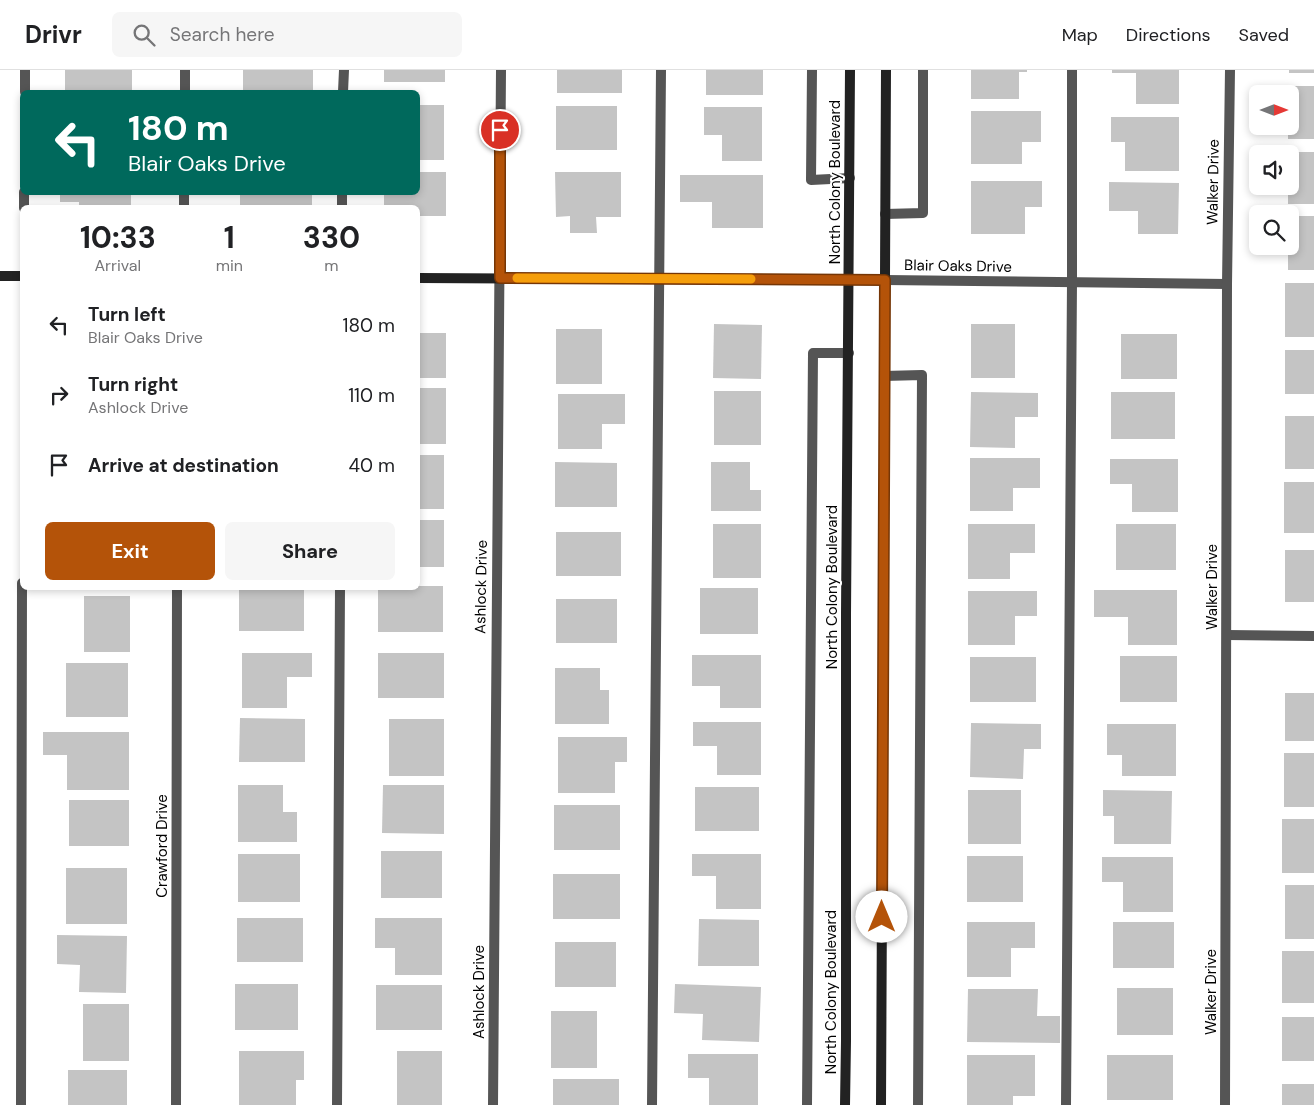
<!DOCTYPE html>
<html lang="en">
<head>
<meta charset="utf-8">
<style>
  :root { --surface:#fff; --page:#f6f6f6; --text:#202124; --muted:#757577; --line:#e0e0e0; --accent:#b45309 }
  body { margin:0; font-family:"DM Sans",sans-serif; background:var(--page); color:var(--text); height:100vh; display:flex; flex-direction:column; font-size:19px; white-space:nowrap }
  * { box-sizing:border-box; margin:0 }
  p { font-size:16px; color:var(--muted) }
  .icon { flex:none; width:28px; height:28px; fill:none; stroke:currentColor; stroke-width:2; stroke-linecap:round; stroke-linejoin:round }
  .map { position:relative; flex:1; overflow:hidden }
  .drawer { position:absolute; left:20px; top:135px; width:400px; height:385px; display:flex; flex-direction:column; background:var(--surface); border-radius:8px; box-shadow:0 2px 8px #0003 }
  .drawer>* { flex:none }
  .hud { position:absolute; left:20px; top:20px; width:400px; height:105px; border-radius:8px; box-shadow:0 2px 8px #0003; background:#00695c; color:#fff; overflow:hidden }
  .needle { width:32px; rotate:90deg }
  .buttons { position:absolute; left:1249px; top:15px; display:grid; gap:10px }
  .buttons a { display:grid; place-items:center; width:50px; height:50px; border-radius:8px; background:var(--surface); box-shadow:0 2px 8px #0003; font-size:25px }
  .pin { position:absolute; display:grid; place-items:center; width:42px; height:42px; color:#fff; margin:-21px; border:2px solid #fff; border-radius:50%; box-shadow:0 1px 5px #0007 }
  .me { position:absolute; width:55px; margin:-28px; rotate:0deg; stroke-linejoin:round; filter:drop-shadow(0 0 4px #0008) }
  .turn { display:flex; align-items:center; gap:18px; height:105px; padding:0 25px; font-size:22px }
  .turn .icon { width:65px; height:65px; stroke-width:2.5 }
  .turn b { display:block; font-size:35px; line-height:42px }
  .eta { display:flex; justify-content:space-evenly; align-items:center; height:85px; text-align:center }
  .eta b { font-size:30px; font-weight:700; line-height:35px }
  .action { display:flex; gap:10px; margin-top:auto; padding:10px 25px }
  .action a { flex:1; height:58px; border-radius:8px; background:var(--accent); color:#fff; font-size:20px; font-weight:700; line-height:58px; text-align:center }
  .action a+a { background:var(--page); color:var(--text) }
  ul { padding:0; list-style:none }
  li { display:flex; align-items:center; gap:15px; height:70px; padding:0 25px }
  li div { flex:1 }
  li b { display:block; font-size:19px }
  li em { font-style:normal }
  header { display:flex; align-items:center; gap:30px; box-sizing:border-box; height:70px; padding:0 25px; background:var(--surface); border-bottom:1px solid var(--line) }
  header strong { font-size:24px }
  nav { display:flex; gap:28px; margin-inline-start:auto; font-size:18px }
  .search { width:350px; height:45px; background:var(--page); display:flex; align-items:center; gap:12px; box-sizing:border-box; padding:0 18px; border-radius:8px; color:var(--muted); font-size:19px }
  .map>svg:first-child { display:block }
  .building { fill:#c4c4c4 }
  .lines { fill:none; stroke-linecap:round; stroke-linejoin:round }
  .lane { stroke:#555; stroke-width:10 }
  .street { stroke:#555; stroke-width:10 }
  .secondary { stroke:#222; stroke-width:10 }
  .route-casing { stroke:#753606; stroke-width:12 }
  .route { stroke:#b45309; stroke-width:9 }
  .slow { stroke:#f59e0b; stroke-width:9 }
  .labels { text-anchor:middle; stroke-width:4; stroke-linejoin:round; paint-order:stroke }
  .street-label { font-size:15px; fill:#000; stroke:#fff }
</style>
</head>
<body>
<header>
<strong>Drivr</strong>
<div class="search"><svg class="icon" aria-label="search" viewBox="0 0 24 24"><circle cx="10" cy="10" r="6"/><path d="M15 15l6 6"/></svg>Search here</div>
<nav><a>Map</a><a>Directions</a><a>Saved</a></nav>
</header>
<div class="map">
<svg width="1314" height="1035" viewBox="0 0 1314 1035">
  <rect width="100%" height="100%" fill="#fff"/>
  <g class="building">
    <rect x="65" y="0" width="67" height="22"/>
    <rect x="243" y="0" width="70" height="22"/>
    <rect x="384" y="0" width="61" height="12"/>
    <rect x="557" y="0" width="65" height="23"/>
    <rect x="706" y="0" width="57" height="25"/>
    <polygon points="971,0 1027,0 1027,2 1019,2 1019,29 971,29"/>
    <polygon points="1112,0 1179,0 1179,34 1136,34 1136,3 1112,3"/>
    <rect x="1289" y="0" width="25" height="3"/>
    <polygon points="1288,16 1314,16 1314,69 1288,69 1288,56 1290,56 1290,24 1288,24"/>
    <rect x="418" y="35" width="26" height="55"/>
    <rect x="556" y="36" width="61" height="44"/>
    <polygon points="704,37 762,37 762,91 722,91 722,65 704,65"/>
    <polygon points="971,41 1041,41 1041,72 1022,72 1022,94 971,94"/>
    <polygon points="1111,47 1179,47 1179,101 1125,101 1125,72 1111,72"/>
    <polygon points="1290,82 1314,82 1314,134 1288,134 1288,116 1290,116"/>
    <polygon points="418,102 446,102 446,146 418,146 418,138 384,138 384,122 418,122"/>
    <polygon points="555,102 621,102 621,147 596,147 597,163 570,163 570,146 556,147"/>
    <polygon points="680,105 763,105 763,158 712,158 712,132 680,132"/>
    <polygon points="971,111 1042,111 1042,137 1025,137 1025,164 971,164"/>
    <polygon points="1109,112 1179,113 1178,164 1138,164 1138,141 1109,141"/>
    <polygon points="60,122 131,122 131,138 79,138 79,132 60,132"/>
    <polygon points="240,122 312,122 312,137 240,138"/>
    <polygon points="1290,146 1314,146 1314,200 1288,200 1288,176 1290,176"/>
    <rect x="1285" y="213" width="29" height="54"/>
    <polygon points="714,254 762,255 761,309 713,308"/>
    <rect x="971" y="254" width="44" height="54"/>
    <rect x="556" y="259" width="46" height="55"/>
    <rect x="418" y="263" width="28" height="45"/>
    <rect x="1121" y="264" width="56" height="45"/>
    <rect x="1285" y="280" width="29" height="44"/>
    <rect x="418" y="318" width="28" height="56"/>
    <rect x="714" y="321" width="47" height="54"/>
    <polygon points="971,322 1038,323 1038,347 1015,347 1015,378 970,377"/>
    <rect x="1111" y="322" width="64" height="47"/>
    <polygon points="558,324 625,324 625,354 602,354 602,379 558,379"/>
    <rect x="1285" y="346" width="29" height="53"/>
    <rect x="418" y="385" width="26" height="54"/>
    <polygon points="970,388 1040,388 1040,418 1013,418 1013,441 970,441"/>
    <polygon points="1110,389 1178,389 1178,442 1132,442 1132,414 1110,414"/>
    <polygon points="555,392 617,393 617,437 555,437"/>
    <polygon points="711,392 750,392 750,420 761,420 761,441 711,441"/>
    <rect x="1284" y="412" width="30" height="51"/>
    <rect x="418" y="450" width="26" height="47"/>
    <rect x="713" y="454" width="48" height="54"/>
    <polygon points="968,454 1035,454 1035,483 1010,483 1010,509 968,509"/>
    <rect x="1116" y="454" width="60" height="46"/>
    <rect x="556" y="462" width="65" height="44"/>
    <rect x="1285" y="480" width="29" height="52"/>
    <polygon points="418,516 443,516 443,562 378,562 378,518 418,518"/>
    <rect x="239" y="518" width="65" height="43"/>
    <rect x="700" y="518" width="58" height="46"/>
    <polygon points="1094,520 1177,520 1177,575 1128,575 1128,547 1094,547"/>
    <polygon points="968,521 1037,521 1037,546 1015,546 1015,575 968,575"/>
    <rect x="84" y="526" width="46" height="56"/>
    <rect x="556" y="529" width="61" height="44"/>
    <polygon points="242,583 312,583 312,607 287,607 287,638 242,638"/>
    <rect x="378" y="583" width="66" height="45"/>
    <polygon points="692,585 761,585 761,638 720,638 720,616 692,616"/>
    <rect x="1120" y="586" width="57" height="46"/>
    <rect x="970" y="587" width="66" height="45"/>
    <rect x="66" y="593" width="62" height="54"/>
    <polygon points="555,598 600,598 600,620 609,620 609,654 555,654"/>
    <rect x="1285" y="623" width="29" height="48"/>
    <polygon points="240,648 305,649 305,692 239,692"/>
    <rect x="389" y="649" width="55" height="57"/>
    <polygon points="693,652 761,652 761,705 717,705 717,676 693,676"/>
    <polygon points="971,653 1041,654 1041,679 1024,679 1023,709 970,707"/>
    <polygon points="1107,654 1176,654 1176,706 1122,706 1122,685 1107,685"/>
    <polygon points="43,662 129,662 129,720 67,720 67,685 43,685"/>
    <polygon points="558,667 627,667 627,692 615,692 615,723 558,723"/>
    <rect x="1284" y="683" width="30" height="54"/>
    <polygon points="238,715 283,715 283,742 297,742 297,772 238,772"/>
    <polygon points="383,715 444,715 444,764 382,763"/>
    <rect x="695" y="717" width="64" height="44"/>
    <rect x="968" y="720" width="53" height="54"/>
    <polygon points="1103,720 1172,721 1171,774 1114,774 1114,746 1103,746"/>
    <rect x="69" y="730" width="60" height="46"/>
    <rect x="554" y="735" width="66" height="45"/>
    <rect x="1282" y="749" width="32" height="54"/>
    <rect x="381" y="781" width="61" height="47"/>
    <rect x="238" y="784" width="62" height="48"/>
    <polygon points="692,784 761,784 761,839 716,839 716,806 692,806"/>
    <rect x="967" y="786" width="56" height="46"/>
    <polygon points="1102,787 1173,787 1173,842 1123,842 1123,812 1102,812"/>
    <rect x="66" y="798" width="61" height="56"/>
    <rect x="553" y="804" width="67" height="45"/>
    <rect x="1285" y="815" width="29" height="54"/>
    <rect x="237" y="848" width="66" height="44"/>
    <polygon points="375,848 442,848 442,905 395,905 395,878 375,878"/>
    <polygon points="699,849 759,850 759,896 698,896"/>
    <polygon points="967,852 1035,852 1035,878 1011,878 1011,907 967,907"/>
    <rect x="1113" y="852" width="61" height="46"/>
    <polygon points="57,865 127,866 126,923 79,922 80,895 57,894"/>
    <rect x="555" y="872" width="61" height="45"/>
    <rect x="1282" y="881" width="32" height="52"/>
    <rect x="235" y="914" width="63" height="46"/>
    <polygon points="675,914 761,917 759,972 702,970 703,944 674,943"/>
    <rect x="376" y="915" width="66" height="45"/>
    <rect x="1117" y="918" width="56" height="47"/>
    <polygon points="968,919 1038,919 1037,946 1060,946 1060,973 967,972"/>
    <rect x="83" y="934" width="46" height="57"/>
    <rect x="551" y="941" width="46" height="57"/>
    <rect x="1282" y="947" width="32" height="44"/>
    <polygon points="239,981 304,981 304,1010 296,1010 296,1035 239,1035"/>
    <rect x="397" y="981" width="45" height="54"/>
    <polygon points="688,984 758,984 758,1035 709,1035 709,1008 688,1008"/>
    <polygon points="967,985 1035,985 1035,1026 1013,1026 1013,1035 967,1035"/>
    <rect x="1107" y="985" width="66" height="45"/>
    <rect x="68" y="1000" width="59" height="35"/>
    <rect x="553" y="1009" width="66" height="26"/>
    <rect x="1282" y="1014" width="32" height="21"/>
  </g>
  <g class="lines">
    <g class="lane">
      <polyline points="25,22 25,0"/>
      <polyline points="343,22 344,0"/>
      <polyline points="24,138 24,122"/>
      <polyline points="342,138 342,122"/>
      <polyline points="21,1035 22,513"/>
      <polyline points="337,1035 340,518"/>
      <polyline points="652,1035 661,0"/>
      <polyline points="1066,1035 1072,212 1072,0"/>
    </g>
    <g class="street">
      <polyline points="812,0 811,110 850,108"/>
      <polyline points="185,22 185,0"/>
      <polyline points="184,138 184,122"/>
      <polyline points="885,144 923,143 923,0"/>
      <polyline points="885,210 1227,214"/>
      <polyline points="884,306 922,305 918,1035"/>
      <polyline points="1227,565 1314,566"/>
      <polyline points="176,1035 177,518"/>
      <polyline points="493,1035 501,0"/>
      <polyline points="807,1035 813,283 849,283"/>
      <polyline points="1225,1035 1227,214 1230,0"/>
    </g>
    <g class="secondary">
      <polyline points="0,206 22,206"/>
      <polyline points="418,208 885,210"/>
      <polyline points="845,1035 846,971 846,544 850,0"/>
      <polyline points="881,1035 886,0"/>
    </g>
  </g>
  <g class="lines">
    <g class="route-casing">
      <polyline id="route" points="500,60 500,208 885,210 882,847"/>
    </g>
    <use href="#route" class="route"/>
    <polyline class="slow" points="517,208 751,209"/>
  </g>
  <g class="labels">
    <g class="street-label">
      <text transform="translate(835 112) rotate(-90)" y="5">North Colony Boulevard</text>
      <text transform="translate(1213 112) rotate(-89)" y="5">Walker Drive</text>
      <text transform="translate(958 196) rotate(1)" y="5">Blair Oaks Drive</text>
      <text transform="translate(481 517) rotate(-89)" y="5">Ashlock Drive</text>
      <text transform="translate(832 517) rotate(-90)" y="5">North Colony Boulevard</text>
      <text transform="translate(1212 517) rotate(-90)" y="5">Walker Drive</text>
      <text transform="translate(162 776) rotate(-90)" y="5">Crawford Drive</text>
      <text transform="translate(479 922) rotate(-90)" y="5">Ashlock Drive</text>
      <text transform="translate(831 922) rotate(-90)" y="5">North Colony Boulevard</text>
      <text transform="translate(1211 922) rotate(-90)" y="5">Walker Drive</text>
    </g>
  </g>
</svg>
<div class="buttons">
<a><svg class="needle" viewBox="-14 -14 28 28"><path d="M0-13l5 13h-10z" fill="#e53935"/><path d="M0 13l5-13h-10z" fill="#757577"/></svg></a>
<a><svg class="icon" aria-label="sound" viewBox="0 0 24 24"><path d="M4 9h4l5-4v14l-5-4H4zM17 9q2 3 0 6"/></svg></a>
<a><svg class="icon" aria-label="search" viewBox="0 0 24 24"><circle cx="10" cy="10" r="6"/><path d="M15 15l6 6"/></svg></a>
</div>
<div class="pin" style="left:500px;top:60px;background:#d93025"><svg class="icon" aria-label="arrive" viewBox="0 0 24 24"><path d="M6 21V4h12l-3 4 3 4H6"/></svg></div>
<svg class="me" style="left:882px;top:847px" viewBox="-20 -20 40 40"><circle r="19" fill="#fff"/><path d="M0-13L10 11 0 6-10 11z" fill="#b45309"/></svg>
<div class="hud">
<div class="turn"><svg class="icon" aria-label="left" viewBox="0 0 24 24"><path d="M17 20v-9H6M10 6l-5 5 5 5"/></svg><div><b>180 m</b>Blair Oaks Drive</div></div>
</div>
<section class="drawer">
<div class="eta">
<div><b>10:33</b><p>Arrival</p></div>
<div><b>1</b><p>min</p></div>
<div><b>330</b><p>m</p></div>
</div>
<ul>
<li><svg class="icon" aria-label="left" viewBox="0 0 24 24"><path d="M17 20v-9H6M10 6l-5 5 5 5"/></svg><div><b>Turn left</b><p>Blair Oaks Drive</p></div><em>180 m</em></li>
<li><svg class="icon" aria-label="right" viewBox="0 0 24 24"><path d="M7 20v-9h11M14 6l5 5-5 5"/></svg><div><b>Turn right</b><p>Ashlock Drive</p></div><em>110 m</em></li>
<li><svg class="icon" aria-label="arrive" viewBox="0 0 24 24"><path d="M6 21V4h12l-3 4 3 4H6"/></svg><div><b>Arrive at destination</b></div><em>40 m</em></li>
</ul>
<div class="action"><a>Exit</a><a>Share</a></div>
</section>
</div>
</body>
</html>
